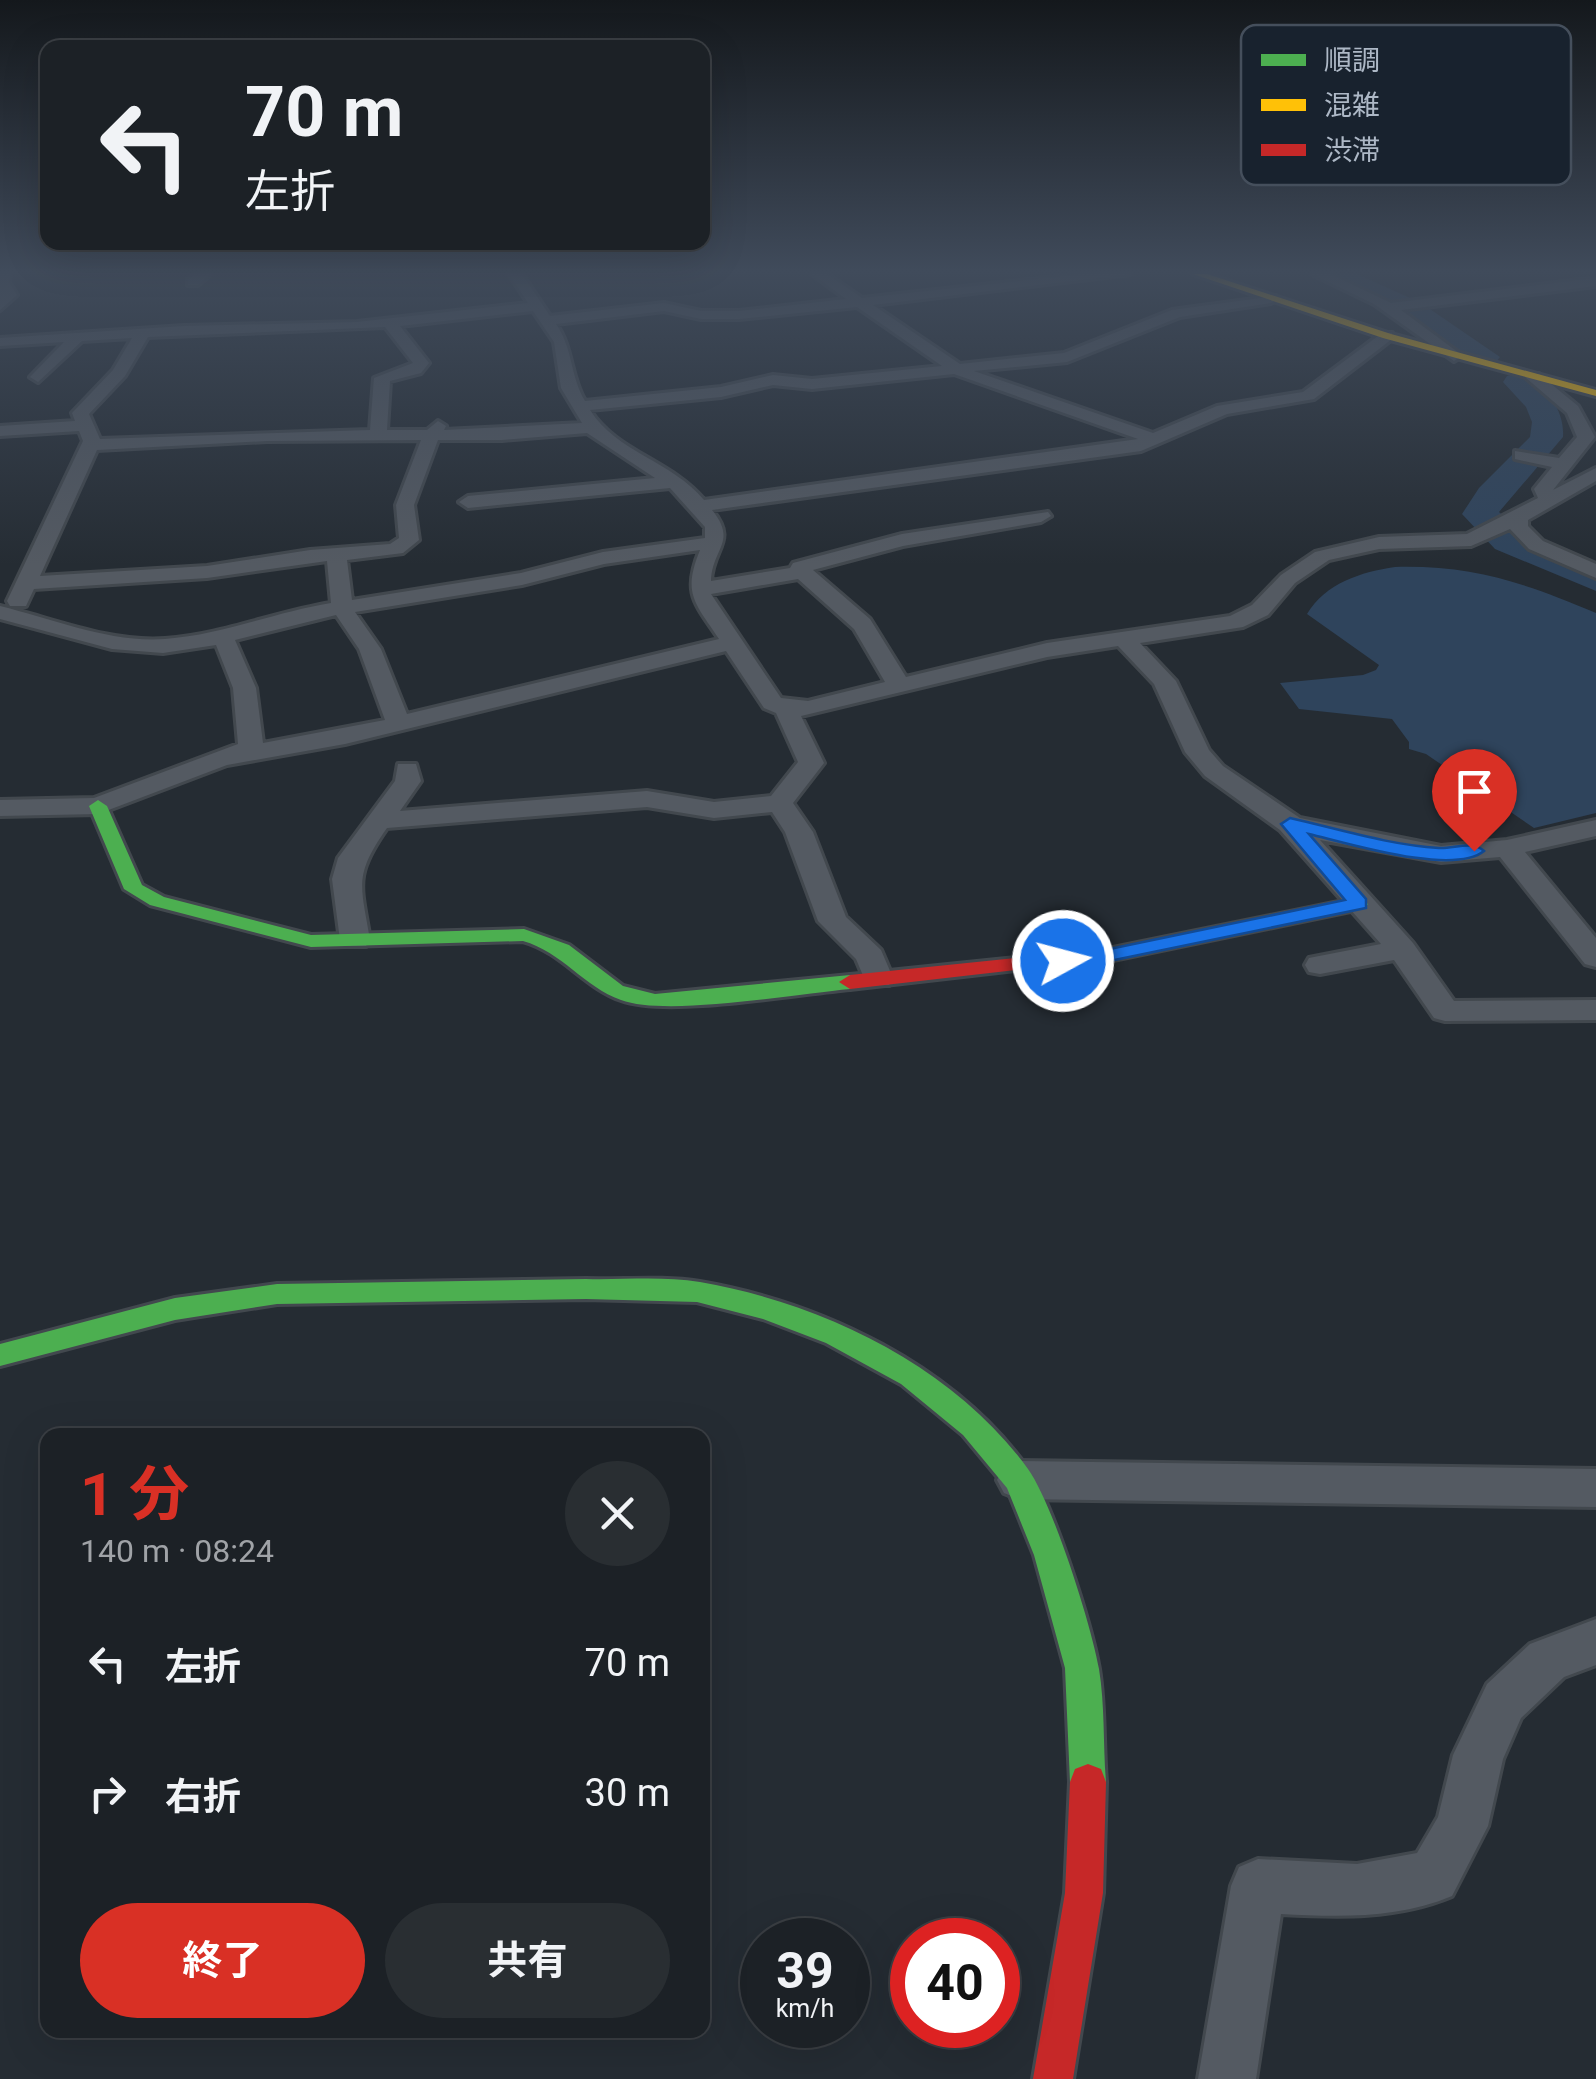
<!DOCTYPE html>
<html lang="ja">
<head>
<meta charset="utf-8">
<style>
  :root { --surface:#1c2126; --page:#292e32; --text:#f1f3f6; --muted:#a0a3a7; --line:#3a3e43; --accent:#d93025 }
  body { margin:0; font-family:Roboto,"Noto Sans JP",sans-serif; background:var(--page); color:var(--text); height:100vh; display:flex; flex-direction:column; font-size:38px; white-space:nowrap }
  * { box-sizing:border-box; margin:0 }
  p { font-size:32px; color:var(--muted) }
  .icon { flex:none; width:55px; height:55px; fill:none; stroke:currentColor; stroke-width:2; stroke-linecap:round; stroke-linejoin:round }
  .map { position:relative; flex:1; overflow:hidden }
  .sheet { position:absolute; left:40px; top:1428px; width:670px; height:610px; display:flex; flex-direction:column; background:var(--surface); border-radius:20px; box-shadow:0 10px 40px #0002,0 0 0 2px var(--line) }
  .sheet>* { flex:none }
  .guide { position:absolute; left:40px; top:40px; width:670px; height:210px; border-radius:20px; box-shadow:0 10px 40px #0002,0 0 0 2px var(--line); background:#1c2126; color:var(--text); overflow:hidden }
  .speed { position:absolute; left:740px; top:1918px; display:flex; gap:20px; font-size:50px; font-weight:700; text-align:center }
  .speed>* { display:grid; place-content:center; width:130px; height:130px; border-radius:50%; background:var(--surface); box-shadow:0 10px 40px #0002,0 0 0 2px var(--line); line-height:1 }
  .speed small { font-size:25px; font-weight:400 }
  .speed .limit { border:15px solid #d22; background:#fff; color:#111 }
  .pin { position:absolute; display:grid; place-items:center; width:85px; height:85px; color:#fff; margin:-102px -42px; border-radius:50% 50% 50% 0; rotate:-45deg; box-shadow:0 0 10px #0007 }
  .pin .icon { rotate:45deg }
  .me { position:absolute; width:110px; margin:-55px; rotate:83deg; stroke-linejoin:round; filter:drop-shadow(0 0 8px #0008) }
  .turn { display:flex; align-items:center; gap:35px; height:210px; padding:0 40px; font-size:45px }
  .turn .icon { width:130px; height:130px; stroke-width:2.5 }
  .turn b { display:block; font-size:70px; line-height:85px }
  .round { display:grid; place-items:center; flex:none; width:105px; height:105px; border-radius:52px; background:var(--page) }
  .head { display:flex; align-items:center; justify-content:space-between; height:170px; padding:0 40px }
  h1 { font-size:60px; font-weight:700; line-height:75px; color:var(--accent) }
  .cta { display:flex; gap:20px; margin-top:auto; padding:20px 40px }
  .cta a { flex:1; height:115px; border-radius:60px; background:var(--accent); color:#fff; font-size:40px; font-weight:700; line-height:115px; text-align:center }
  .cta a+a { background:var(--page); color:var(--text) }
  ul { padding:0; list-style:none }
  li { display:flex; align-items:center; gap:30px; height:130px; padding:0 40px }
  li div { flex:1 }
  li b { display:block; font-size:38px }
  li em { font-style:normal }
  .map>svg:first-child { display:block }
  .water { fill:#2f445c }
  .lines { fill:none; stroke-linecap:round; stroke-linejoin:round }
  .river { fill:#2f445c; fill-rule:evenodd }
  .street-casing { stroke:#42484e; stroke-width:6 }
  .fast-casing { stroke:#42484e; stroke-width:6 }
  .slow-casing { stroke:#42484e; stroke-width:6 }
  .jam-casing { stroke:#42484e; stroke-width:6 }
  .street { fill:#545a62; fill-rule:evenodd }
  .fast { fill:#4caf50; fill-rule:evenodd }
  .slow { fill:#ffc107; fill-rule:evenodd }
  .jam { fill:#c62828; fill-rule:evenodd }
  .route { fill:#1a73e8; stroke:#114b97; stroke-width:2.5 }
  .key { fill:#18222e; stroke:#454f5c; stroke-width:2.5 }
  .key-label { font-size:28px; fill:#adb8c6 }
</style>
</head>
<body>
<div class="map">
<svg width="1596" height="2079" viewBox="0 0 1596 2079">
  <rect width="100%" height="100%" fill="#252c33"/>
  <path class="water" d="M1395 567C1473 565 1525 583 1596 613V813L1534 828 1426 754 1409 749V742L1392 719 1299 709 1280 683 1363 675 1376 670 1379 665 1307 614C1326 583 1361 572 1395 567Z"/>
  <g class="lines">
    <g class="river">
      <polygon points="1323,274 1357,274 1421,303 1500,357 1495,363 1475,363 1403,315"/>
      <path d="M1518 373C1545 380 1565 411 1563 437L1499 512 1521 533 1596 565V591L1495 549 1462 514 1479 488 1530 437 1532 422 1526 407 1503 382 1507 376Z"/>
    </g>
    <g class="street-casing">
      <g id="street">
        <polygon points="0,274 10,274 9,282 17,295 0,310"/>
        <polygon points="196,274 211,274 198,285 188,285 188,279"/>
        <path d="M509 274H522L550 316 664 303 701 311H739L846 299 812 274H827L862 298 1084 274H1131L873 305 960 364 1064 353 1172 310 1276 296 1278 299 1271 303 1180 317 1067 362 974 371 1153 433 1217 406 1303 392 1382 333H1392V339L1314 399 1227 414 1141 451 712 510C738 542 712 548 711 581L790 568 793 563 902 534 1048 512 1051 516 1041 522 903 546 813 570 870 619 906 677 1047 643 1230 616 1252 605 1281 575 1315 552 1379 537 1467 534 1538 498 1534 489 1552 467 1515 459V451L1559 458 1577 437 1567 413 1525 377 1539 374 1578 406 1595 437 1553 490 1596 468V481L1528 520V526L1543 541 1596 564V578L1529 549 1510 529 1471 546 1379 549 1329 560 1295 583 1268 615 1243 627 1140 643 1176 681 1209 750 1223 766 1300 818 1441 846 1507 840 1596 820V836L1525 852 1596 938V967L1585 964 1500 857 1441 862 1320 840 1413 943 1454 1001 1596 1000V1020L1445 1021 1434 1018 1394 960 1320 974 1309 972 1305 965 1309 958 1381 944 1280 830 1205 776 1185 752 1154 684 1118 646 1047 657 801 716 824 763 793 803 813 832 846 917 881 950 893 978 889 985H867L856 959 818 921 785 832 772 812 714 818 647 807 387 828C353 876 361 885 370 940L366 946H344L340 940 332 879 338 858 395 781 398 764H416L421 781 400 811 647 791 714 802 771 796 798 762 776 713 764 708 726 651 345 744 227 765 98 814 0 816V800L94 798 238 744 233 688 216 645 163 653 112 649 0 619V606C53 619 110 643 165 639 222 635 275 612 331 603L327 561 207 578 34 589 26 606H10L7 601 83 441 79 431 0 436V426L75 421 72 413 113 370 132 338 82 341 38 382 30 377 64 342 0 346V338L184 326 357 322 528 303ZM857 307 942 366 812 379 773 375 721 387 585 401C570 376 573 348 556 324L664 311 701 319H739ZM533 311 554 342 561 388 582 423 444 430 446 426 438 421 427 430H387L390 381 421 373 429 363 400 326ZM385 327 413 363 374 378 370 430 100 439 89 414 125 376 148 337ZM954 374 1138 439 704 500C672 461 616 452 590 410L721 397 773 385 812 389ZM587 433 655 478 468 496 459 502 468 508 670 488 705 527V538L603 552 521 573 352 600 347 560 403 553 419 540 414 505 438 440H502ZM421 440 396 505 399 538 390 544 310 550 207 566 40 576 97 450 267 441ZM700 550C682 594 695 603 719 639L407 714 381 649 355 612 522 585 604 564ZM798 579 854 629 885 682 808 701 781 698 711 594ZM336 615 359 649 385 720 263 743 256 688 235 640Z"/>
        <polygon points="1312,274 1330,274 1391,303 1596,278 1596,286 1401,310 1459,353 1462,356 1454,361 1374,304"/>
        <polygon points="1019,1461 1596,1469 1596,1507 1019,1499 1004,1493 997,1480 1004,1467"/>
        <path d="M1596 1619V1665L1564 1677 1521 1718 1503 1759 1488 1826 1452 1896C1397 1919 1339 1917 1281 1914L1256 2079H1198L1231 1886 1239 1867 1258 1859 1357 1864 1417 1853 1438 1817 1453 1755 1487 1684 1530 1644Z"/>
      </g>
    </g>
    <g class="fast-casing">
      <g id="fast">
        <path d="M98 800 107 806 142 885 164 897 311 935 524 929 569 945 623 986 655 994 850 975 861 982 850 989C796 994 666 1017 621 1000 584 987 562 952 523 941L311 947 150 905 124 889 89 806Z"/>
        <polygon points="1358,898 1368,904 1365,908 1113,960 1103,954 1113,948"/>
        <path d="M586 1279C623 1280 663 1276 700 1282 822 1303 954 1366 1028 1469 1053 1504 1091 1624 1099 1669 1105 1705 1103 1745 1106 1782L1101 1795 1088 1800 1075 1795 1070 1782 1065 1668 1034 1555 1007 1488 963 1435 901 1384 826 1343 763 1319 697 1302 586 1299 277 1304 175 1320 0 1366V1344L175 1298 277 1284Z"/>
      </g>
    </g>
    <g class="slow-casing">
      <polygon id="slow" points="1193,274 1207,274 1391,334 1596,390 1596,396 1383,338"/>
    </g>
    <g class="jam-casing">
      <g id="jam">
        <polygon points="1113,948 1120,950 1123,954 1120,958 850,989 839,982 850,975"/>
        <polygon points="1088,1764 1101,1769 1106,1782 1103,1893 1073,2079 1033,2079 1065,1893 1070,1782 1075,1769"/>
      </g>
    </g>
    <use href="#street" class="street"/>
    <use href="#fast" class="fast"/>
    <use href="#slow" class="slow"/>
    <use href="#jam" class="jam"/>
  </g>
  <linearGradient id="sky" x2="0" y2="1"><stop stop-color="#14181c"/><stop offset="0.48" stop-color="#404b5b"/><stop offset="1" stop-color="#404b5b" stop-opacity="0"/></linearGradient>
  <rect width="1596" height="565" fill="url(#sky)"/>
  <path class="route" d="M1290 818C1339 829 1389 845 1439 848 1454 849 1472 840 1484 851 1453 876 1347 843 1309 834L1366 899V908L1100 963 1063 967 1053 961 1063 954 1100 951 1345 900 1281 824Z"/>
  <rect x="1241" y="25" width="330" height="160" rx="15" class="key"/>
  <rect x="1261" y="54" width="45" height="12" fill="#4caf50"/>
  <rect x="1261" y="99" width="45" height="12" fill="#ffc107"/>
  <rect x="1261" y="144" width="45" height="12" fill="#c62828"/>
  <g class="key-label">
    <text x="1324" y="70">順調</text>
    <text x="1324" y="115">混雑</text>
    <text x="1324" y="160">渋滞</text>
  </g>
</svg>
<div class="speed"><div>39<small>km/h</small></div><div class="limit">40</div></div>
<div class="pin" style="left:1474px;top:851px;background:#d93025"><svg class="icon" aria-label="arrive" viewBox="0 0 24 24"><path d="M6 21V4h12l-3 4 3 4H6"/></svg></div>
<svg class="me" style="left:1063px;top:961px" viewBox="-20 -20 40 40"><circle r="17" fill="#1a73e8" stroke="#fff" stroke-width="3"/><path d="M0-11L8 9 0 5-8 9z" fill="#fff"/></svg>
<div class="guide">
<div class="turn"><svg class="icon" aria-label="left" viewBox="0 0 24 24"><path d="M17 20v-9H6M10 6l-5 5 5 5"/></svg><div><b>70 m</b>左折</div></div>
</div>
<section class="sheet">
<div class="head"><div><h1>1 分</h1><p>140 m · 08:24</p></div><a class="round"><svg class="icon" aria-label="close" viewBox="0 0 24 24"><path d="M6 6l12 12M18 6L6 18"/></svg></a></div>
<ul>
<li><svg class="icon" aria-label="left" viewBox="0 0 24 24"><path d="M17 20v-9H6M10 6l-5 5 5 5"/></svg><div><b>左折</b></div><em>70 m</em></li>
<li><svg class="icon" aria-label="right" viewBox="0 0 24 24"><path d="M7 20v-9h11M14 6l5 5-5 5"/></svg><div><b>右折</b></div><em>30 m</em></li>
</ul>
<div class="cta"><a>終了</a><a>共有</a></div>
</section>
</div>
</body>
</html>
